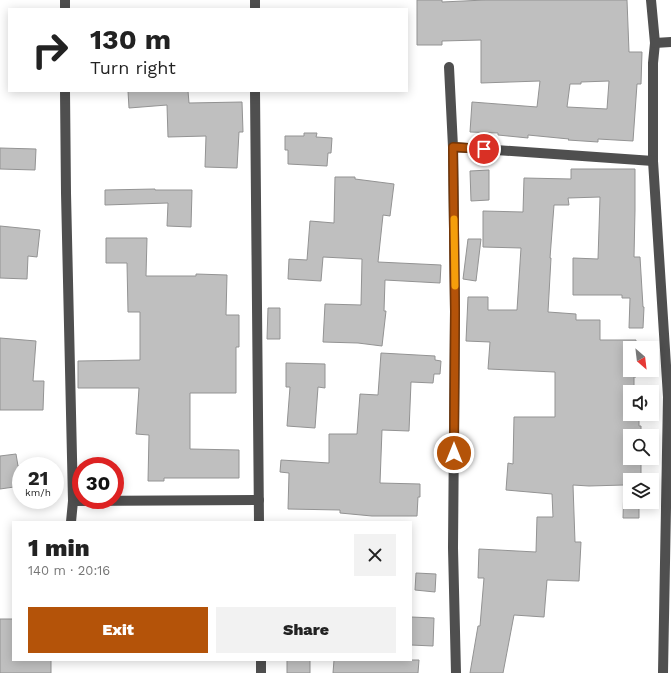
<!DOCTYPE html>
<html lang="en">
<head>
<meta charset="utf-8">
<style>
  :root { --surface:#fff; --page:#f2f2f2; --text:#222; --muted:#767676; --accent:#b45309 }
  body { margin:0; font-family:"Work Sans",sans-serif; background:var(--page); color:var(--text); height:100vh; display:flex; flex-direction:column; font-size:15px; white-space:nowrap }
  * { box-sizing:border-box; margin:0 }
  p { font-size:13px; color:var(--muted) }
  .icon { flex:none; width:22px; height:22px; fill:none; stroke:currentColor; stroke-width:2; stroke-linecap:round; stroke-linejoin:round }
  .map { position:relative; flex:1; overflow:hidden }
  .panel { position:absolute; left:12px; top:521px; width:400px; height:140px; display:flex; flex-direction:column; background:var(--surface); border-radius:0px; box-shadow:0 2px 10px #0003 }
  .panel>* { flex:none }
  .hud { position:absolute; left:8px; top:8px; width:400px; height:84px; border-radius:0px; box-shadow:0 2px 10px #0003; background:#fff; color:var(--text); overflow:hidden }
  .needle { width:26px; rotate:152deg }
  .tools { position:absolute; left:623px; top:341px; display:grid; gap:8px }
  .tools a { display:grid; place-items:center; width:36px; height:36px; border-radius:0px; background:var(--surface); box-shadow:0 2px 10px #0003; font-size:20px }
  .speed { position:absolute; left:12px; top:457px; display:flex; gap:8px; font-size:20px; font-weight:700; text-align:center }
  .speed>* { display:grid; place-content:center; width:52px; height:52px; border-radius:50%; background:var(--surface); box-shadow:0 2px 10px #0003; line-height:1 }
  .speed small { font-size:10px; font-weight:400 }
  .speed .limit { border:6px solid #d22; background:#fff; color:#111 }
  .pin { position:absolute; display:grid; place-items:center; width:34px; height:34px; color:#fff; margin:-17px; border:2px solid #fff; border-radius:50%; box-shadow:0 1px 4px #0007 }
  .me { position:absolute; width:44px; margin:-22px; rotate:0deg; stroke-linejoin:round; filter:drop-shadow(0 0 3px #0008) }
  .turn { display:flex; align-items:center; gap:14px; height:84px; padding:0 16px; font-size:18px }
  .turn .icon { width:52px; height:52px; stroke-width:2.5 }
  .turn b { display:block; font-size:28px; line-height:34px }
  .round { display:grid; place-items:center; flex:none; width:42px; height:42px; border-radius:0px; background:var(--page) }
  .headline { display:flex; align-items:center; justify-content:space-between; height:68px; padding:0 16px }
  h1 { font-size:24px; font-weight:800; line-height:30px }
  .action { display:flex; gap:8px; margin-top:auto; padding:8px 16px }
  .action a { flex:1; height:46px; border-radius:0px; background:var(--accent); color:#fff; font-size:16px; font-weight:800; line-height:46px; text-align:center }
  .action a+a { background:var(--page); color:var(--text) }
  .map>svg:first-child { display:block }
  .building { fill:#bfbfbf; stroke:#939393; fill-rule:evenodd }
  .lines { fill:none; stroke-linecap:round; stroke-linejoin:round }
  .minor { stroke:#4f4f4f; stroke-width:10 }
  .route-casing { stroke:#753606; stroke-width:10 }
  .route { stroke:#b45309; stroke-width:7 }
  .slow { stroke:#f59e0b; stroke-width:7 }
</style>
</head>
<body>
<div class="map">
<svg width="671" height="673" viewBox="0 0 671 673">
  <rect width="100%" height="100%" fill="#fff"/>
  <g class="building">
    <path d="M417 0H442V2L485 0H627L629 52H642L641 84H637L633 141 598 139V142L568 140 569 139 528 135V138L498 135V133L470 132 472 102 537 107 540 81 481 83V40L442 41V45H417ZM609 81 607 109 567 107 570 84H581V82Z"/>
    <polygon points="128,91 188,91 189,103 242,102 243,132 239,132 237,168 205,167 206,136 168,137 167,105 129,108"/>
    <polygon points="304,133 317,133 316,137 332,138 331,153 328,153 327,166 288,164 288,150 285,150 285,136 304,136"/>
    <polygon points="0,148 36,149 35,170 0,169"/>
    <polygon points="571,169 635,169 635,210 634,257 640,257 643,307 644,307 643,328 629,328 630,298 622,298 622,295 573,295 573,258 598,259 600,197 568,198 569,205 554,205 550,258 551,258 548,312 576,314 576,320 600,320 600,340 636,340 636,348 630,348 630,370 636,370 636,377 634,377 634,392 630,392 630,414 639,414 639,426 641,426 641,436 630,436 630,458 641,458 641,480 630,480 630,502 639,502 639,518 623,518 624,485 589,486 573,485 575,542 581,542 579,581 547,580 544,617 514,615 503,673 470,673 478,626 480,626 484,578 478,578 479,549 536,552 537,517 553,517 552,494 506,490 508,463 513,464 514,417 555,417 555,372 488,369 490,342 466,341 468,297 488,297 488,310 517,310 521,248 483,247 483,211 523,212 524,178 571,179"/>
    <polygon points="489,170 489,200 471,201 470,171"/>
    <polygon points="335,177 355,177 355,179 394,184 390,216 383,215 378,262 441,265 440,283 385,280 384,311 386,311 382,346 358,343 323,342 325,304 361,305 362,259 323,257 321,281 288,279 289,259 307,260 310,221 334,223"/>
    <polygon points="155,189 155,190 192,190 191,227 167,226 168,203 105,205 105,190"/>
    <polygon points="0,226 40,230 37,257 28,256 27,279 0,278"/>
    <polygon points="106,238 147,238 146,276 196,276 196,274 227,275 226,315 239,315 239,347 236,347 236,393 190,393 190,449 239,450 239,478 164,478 164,481 148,481 149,435 136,434 139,388 78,388 78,361 140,360 140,312 128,312 127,263 106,263"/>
    <polygon points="468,239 481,239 476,281 463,279"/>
    <polygon points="268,308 280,308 280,339 267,339"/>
    <polygon points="0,338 36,341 33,381 44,381 43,410 0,410"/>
    <polygon points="381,353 435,356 435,360 441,361 440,374 434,374 433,383 411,382 409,431 382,430 380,483 420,484 420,497 418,497 417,516 372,516 340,513 340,510 288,509 289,473 280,472 281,460 329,463 329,434 357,434 360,394 378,395"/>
    <polygon points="286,363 325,364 325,388 318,387 315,428 287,426 290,387 286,387"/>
    <polygon points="16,454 18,466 21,466 21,486 0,489 0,456"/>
    <polygon points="416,573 436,574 435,592 415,590"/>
    <polygon points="411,617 434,618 433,646 411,645"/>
    <polygon points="0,619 13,619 13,660 51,660 51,673 0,673"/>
    <rect x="287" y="660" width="23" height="13"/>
    <polygon points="334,660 419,660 418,673 333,673"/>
  </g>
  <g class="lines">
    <g class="minor">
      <polyline points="65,0 65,9"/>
      <polyline points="255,0 255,9"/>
      <polyline points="651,0 655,43 653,63 653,161 668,397 663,673"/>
      <polyline points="655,43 671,42"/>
      <polyline points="449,67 453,147 455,311 453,548 456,673"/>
      <polyline points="65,91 66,193 73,501 71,522"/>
      <polyline points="255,91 259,522"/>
      <polyline points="453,147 653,161"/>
      <polyline points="73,501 259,500"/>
      <polyline points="261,660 261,673"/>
    </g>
  </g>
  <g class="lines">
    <g class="route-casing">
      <polyline id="route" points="454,453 455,311 453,147 484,149"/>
    </g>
    <use href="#route" class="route"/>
    <polyline class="slow" points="454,219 455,286"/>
  </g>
</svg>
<div class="tools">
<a><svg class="needle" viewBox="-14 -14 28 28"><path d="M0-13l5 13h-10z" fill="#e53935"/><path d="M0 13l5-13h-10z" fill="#767676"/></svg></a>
<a><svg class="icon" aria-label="sound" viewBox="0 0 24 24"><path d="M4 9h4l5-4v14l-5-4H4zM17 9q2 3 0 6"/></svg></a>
<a><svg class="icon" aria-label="search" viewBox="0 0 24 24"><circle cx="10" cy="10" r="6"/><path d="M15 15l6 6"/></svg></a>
<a><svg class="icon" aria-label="layers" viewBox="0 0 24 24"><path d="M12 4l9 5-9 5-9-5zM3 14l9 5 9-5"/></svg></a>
</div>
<div class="speed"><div>21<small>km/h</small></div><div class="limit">30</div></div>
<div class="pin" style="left:484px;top:149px;background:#d93025"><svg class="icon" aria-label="arrive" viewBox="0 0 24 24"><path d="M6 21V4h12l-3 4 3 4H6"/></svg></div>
<svg class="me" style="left:454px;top:453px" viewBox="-20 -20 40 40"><circle r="17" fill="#b45309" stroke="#fff" stroke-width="3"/><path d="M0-11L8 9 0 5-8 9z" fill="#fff"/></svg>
<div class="hud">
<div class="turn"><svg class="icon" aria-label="right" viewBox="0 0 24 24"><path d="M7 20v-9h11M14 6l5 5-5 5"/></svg><div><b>130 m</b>Turn right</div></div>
</div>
<section class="panel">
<div class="headline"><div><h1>1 min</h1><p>140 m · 20:16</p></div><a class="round"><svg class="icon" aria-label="close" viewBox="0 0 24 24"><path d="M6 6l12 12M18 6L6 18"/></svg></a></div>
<div class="action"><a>Exit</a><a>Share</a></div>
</section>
</div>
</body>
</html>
